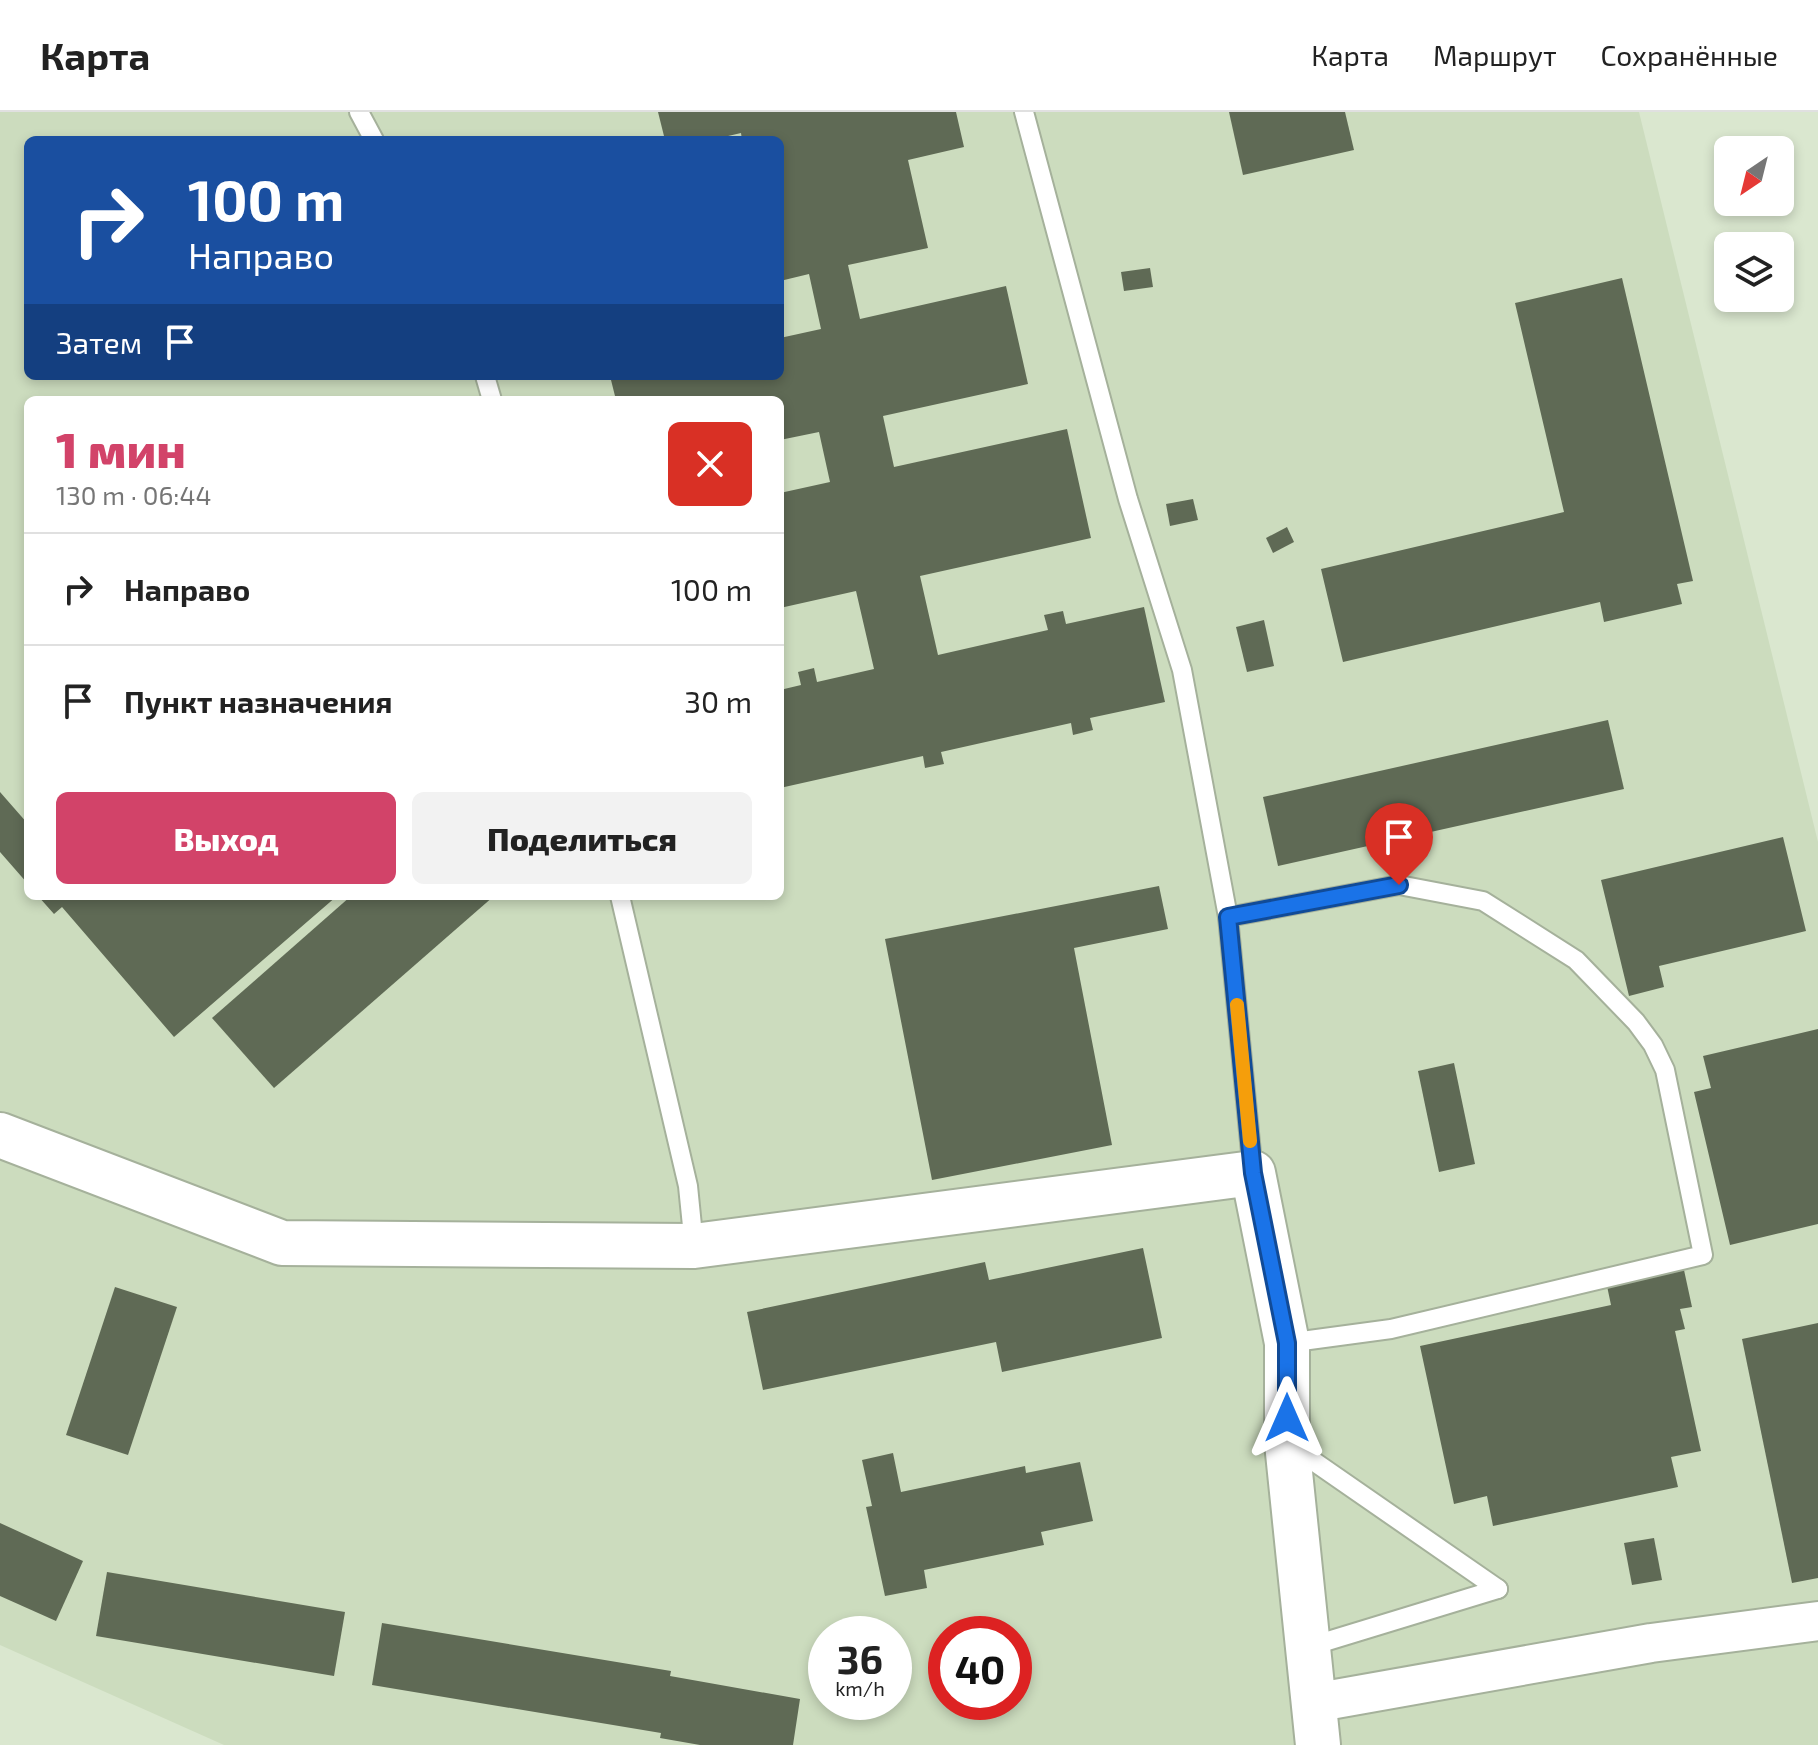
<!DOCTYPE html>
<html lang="ru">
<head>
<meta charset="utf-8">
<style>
  :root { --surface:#fff; --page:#f2f2f2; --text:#222; --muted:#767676; --line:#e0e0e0; --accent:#d24369 }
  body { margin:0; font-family:"Exo 2",sans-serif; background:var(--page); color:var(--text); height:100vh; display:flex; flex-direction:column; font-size:30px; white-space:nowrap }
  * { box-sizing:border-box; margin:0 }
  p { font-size:26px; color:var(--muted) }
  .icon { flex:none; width:44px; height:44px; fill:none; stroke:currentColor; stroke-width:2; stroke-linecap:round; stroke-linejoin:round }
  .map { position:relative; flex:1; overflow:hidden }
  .details { position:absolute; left:24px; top:284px; width:760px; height:504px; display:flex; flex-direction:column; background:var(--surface); border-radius:12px; box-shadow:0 4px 12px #0003 }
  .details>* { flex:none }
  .hud { position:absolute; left:24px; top:24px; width:760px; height:244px; border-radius:12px; box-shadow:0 4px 12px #0003; background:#1a4fa0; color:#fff; overflow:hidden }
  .needle { width:52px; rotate:215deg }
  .fabs { position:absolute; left:1714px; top:24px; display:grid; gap:16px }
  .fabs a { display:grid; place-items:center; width:80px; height:80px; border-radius:12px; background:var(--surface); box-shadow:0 4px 12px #0003; font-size:40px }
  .speed { position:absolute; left:808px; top:1504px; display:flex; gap:16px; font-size:40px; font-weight:700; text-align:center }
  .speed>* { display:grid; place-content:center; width:104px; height:104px; border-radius:50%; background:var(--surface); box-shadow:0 4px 12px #0003; line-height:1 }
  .speed small { font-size:20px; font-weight:400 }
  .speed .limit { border:12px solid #d22; background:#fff; color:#111 }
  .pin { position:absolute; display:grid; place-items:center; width:68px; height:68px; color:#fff; margin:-82px -34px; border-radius:50% 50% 50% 0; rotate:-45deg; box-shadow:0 0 8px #0007 }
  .pin .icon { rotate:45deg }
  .me { position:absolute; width:88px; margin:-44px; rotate:0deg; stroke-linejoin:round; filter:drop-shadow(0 0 6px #0008) }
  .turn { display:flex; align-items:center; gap:28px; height:168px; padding:0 32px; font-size:36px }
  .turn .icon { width:104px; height:104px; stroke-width:2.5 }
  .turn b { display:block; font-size:56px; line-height:68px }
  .then { display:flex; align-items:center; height:76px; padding:0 32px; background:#0003; gap:16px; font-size:30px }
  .round { display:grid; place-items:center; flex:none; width:84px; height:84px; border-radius:12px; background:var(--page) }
  .headline { display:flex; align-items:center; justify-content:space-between; height:136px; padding:0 32px }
  h1 { font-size:48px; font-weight:800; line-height:60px; color:var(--accent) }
  .cta { display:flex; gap:16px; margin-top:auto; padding:16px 32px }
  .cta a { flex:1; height:92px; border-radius:12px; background:var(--accent); color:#fff; font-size:32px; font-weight:800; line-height:92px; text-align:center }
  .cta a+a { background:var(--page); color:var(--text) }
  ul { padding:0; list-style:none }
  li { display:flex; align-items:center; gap:24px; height:112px; padding:0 32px; border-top:2px solid var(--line) }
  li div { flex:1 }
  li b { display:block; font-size:30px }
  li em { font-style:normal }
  header { display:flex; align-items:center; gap:48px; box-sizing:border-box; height:112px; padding:0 40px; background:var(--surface); border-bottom:2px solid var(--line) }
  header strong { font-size:38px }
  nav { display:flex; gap:44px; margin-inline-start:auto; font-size:28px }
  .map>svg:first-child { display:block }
  .built { fill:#ccdcbe; fill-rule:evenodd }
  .building { fill:#5f6a55 }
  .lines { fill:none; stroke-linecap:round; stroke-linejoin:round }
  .service-casing { stroke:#a5b19b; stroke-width:22 }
  .minor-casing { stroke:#a5b19b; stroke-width:42 }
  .tertiary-casing { stroke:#a5b19b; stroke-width:48 }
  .service { stroke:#fff; stroke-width:18 }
  .minor { stroke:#fff; stroke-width:38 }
  .tertiary { stroke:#fff; stroke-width:44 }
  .route-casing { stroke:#114b97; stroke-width:20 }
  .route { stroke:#1a73e8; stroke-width:14 }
  .slow { stroke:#f59e0b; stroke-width:14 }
</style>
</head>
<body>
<header>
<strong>Карта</strong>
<nav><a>Карта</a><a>Маршрут</a><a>Сохранённые</a></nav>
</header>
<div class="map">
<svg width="1818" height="1633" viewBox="0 0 1818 1633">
  <rect width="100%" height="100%" fill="#dae7cf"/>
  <path class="built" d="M0 0H1639L1818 730V1633H224L0 1533ZM28 28H780V264H28ZM28 288H780V784H28ZM826 1522H894V1590H826ZM946 1522H1014V1590H946Z"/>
  <g class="building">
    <polygon points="658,0 956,0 964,35 908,48 928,136 848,153 860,207 1006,174 1028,272 883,304 894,355 1067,317 1091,426 920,464 938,543 1048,518 1044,503 1063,499 1066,512 1144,495 1165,590 1090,606 1093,618 1073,623 1071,611 941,640 944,652 925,656 923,644 780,676 780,578 801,573 798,560 814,556 817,570 874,557 856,479 780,496 780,381 830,370 819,320 780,328 780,288 616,288 610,264 780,264 780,226 821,217 809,162 780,169 780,28 742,28 741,21 711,28 665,28"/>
    <polygon points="1229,0 1345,0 1354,38 1243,63"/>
    <polygon points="1150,156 1153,175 1124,179 1121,160"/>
    <polygon points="1622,166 1693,469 1677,472 1682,492 1604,510 1600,490 1343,550 1321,457 1564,400 1515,191"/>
    <polygon points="1193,387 1198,408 1170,414 1166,392"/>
    <polygon points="1287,415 1294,430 1273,441 1266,426"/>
    <polygon points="1264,508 1274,554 1247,560 1236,515"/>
    <polygon points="1608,608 1624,677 1278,754 1263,685"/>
    <polygon points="0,680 28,712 28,772 0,740"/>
    <polygon points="1783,725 1806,819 1659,854 1664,875 1629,884 1601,768"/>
    <polygon points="1159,774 1168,817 1074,836 1112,1033 932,1068 885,827"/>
    <polygon points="38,784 337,784 174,925 62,795 54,802"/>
    <polygon points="351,784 494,784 274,976 212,906"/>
    <polygon points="1818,917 1818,1112 1730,1133 1694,980 1711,976 1703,944"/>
    <polygon points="1454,951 1475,1052 1439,1060 1418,959"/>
    <polygon points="1143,1136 1162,1226 1002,1260 996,1230 763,1278 747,1200 985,1150 989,1168"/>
    <polygon points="1684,1158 1692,1195 1680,1197 1685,1217 1675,1219 1701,1339 1671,1345 1678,1375 1493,1414 1487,1384 1454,1392 1420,1234 1611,1193 1607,1174"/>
    <polygon points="115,1175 177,1195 128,1343 66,1323"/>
    <polygon points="1818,1211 1818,1466 1792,1471 1742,1227"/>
    <polygon points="893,1341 901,1380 1025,1354 1026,1361 1080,1350 1093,1409 1041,1420 1044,1433 924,1458 927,1476 885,1484 866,1395 872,1394 862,1348"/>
    <polygon points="0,1411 83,1449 56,1509 0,1484"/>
    <polygon points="1654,1426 1662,1468 1632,1473 1624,1431"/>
    <polygon points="107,1460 345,1500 334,1564 96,1524"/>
    <polygon points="382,1511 671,1559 670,1564 800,1587 793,1633 700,1633 660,1626 661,1621 372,1573"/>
  </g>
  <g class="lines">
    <g class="service-casing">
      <g id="service">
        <polyline points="359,0 374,28"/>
        <polyline points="1024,0 1128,387 1182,558 1228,805 1253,1061"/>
        <polyline points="485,264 492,288"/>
        <polyline points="620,784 688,1074 694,1134"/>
        <polyline points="1228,805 1399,773 1483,789 1576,848 1636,910 1653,933 1665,958 1703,1143 1391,1217 1287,1231"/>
        <polyline points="1293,1335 1498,1477"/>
        <polyline points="1308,1535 1498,1477"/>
      </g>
    </g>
    <g class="minor-casing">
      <polyline id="minor" points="1313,1591 1651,1531 1818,1509"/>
    </g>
    <g class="tertiary-casing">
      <polyline id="tertiary" points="0,1023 282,1131 694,1134 1253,1061 1287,1231 1287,1331 1318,1633"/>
    </g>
    <use href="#service" class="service"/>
    <use href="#minor" class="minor"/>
    <use href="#tertiary" class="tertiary"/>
  </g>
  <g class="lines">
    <g class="route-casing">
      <polyline id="route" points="1287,1306 1287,1231 1253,1061 1228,805 1399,773"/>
    </g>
    <use href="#route" class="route"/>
    <polyline class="slow" points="1237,893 1250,1029"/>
  </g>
</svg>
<div class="fabs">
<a><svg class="needle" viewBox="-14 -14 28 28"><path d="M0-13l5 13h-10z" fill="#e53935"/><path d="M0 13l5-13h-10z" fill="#767676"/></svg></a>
<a><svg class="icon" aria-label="layers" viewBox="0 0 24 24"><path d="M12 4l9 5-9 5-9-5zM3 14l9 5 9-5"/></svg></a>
</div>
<div class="speed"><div>36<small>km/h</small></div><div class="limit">40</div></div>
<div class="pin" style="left:1399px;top:773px;background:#d93025"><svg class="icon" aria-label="arrive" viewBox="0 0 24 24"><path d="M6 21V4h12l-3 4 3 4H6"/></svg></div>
<svg class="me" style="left:1287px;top:1306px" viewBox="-20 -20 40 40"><path d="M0-17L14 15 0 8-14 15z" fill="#1a73e8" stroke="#fff" stroke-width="4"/></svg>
<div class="hud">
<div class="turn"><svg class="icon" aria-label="right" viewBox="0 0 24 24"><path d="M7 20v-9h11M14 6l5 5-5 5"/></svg><div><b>100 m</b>Направо</div></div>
<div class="then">Затем<svg class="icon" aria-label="arrive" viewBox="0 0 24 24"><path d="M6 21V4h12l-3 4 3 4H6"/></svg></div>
</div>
<section class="details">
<div class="headline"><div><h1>1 мин</h1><p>130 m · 06:44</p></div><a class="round" style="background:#d93025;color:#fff"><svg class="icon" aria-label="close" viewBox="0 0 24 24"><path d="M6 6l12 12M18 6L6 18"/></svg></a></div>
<ul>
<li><svg class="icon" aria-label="right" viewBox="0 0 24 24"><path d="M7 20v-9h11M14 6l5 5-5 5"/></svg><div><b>Направо</b></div><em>100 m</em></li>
<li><svg class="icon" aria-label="arrive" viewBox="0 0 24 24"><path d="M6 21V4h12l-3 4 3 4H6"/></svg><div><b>Пункт назначения</b></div><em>30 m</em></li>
</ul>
<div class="cta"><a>Выход</a><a>Поделиться</a></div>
</section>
</div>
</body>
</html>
